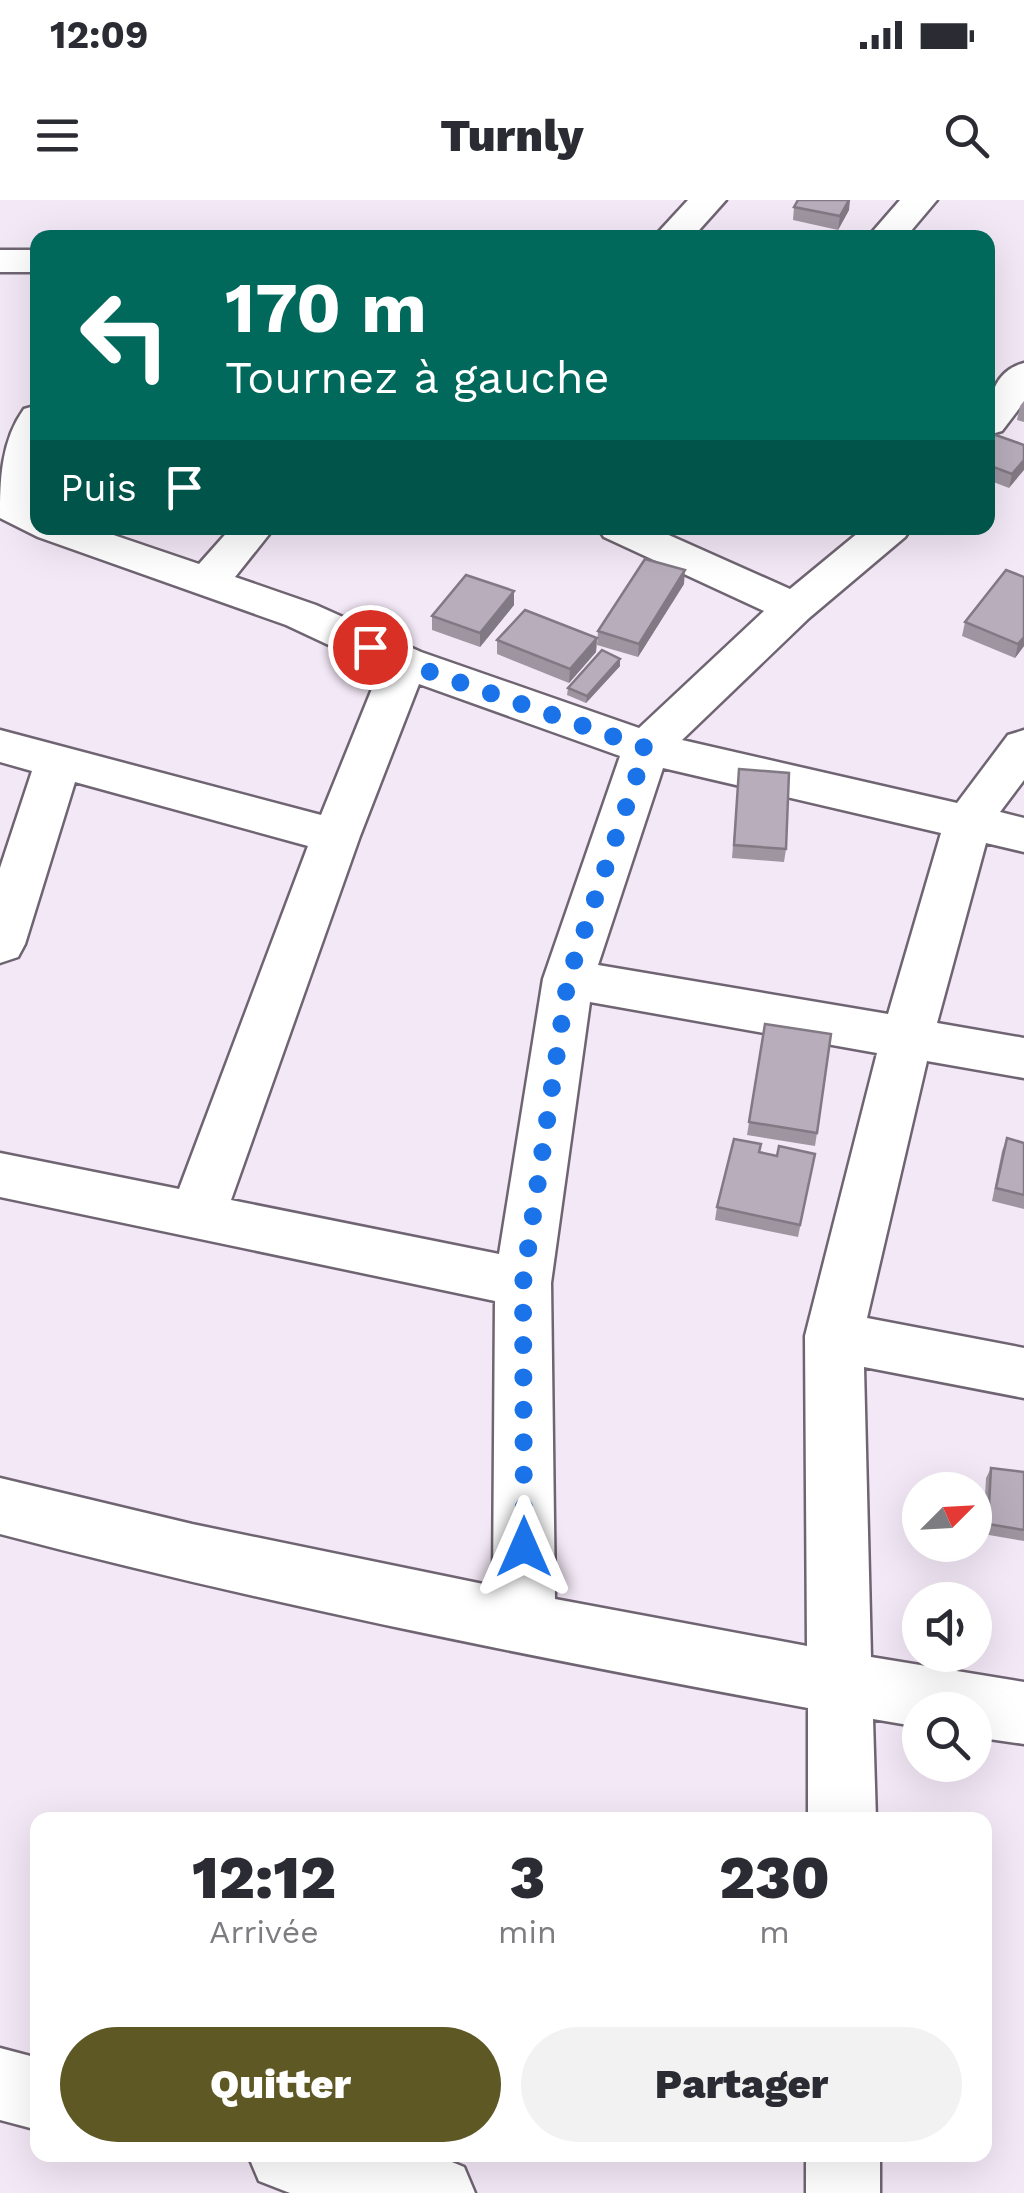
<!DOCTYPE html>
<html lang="fr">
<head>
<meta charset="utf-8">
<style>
  :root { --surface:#fff; --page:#f2f2f3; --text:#2b2b33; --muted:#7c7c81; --accent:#5e5824 }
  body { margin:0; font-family:"Work Sans",sans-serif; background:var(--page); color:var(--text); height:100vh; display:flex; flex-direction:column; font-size:38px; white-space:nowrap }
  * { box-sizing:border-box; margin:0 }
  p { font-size:32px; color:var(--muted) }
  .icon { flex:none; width:55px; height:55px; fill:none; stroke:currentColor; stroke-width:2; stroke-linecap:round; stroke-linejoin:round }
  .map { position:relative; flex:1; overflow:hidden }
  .sheet { position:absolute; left:30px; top:1612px; width:962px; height:350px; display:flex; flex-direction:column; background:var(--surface); border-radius:20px; box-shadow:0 10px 40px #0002 }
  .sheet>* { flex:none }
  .top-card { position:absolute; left:30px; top:30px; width:965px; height:305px; border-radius:20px; box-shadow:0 10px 40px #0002; background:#00695c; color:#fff; overflow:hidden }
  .needle { width:65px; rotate:66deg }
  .buttons { position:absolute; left:902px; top:1272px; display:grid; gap:20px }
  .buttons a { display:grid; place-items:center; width:90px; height:90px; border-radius:50%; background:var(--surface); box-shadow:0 10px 40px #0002; font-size:50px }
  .pin { position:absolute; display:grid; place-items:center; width:85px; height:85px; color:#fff; margin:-42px; border:5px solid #fff; border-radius:50%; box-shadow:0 2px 10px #0007 }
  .me { position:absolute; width:110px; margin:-55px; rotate:0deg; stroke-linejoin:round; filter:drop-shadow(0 0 8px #0008) }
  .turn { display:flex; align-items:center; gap:35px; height:210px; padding:0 30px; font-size:45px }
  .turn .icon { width:130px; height:130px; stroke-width:2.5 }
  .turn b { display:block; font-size:70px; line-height:85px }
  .then { display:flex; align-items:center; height:95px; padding:0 30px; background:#0003; gap:20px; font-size:38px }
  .eta { display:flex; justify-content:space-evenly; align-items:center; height:170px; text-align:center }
  .eta b { font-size:60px; font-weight:800; line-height:70px }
  .action { display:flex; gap:20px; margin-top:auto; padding:20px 30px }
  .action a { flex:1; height:115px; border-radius:60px; background:var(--accent); color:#fff; font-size:40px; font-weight:800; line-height:115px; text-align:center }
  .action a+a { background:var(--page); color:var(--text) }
  .status { display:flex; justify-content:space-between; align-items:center; height:70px; padding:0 50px; background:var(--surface); direction:ltr }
  .status svg { height:28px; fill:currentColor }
  header { display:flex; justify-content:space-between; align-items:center; height:130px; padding:0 30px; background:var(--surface); font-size:45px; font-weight:800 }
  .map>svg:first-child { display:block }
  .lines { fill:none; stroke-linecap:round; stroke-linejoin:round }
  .minor-casing { stroke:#6f6572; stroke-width:5 }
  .minor { fill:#fff; fill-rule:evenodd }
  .wall { fill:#9e95a1 }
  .shaded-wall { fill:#817983 }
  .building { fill:#b8adbb; stroke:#817983; stroke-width:2.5 }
  .route { stroke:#1a73e8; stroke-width:18; stroke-dasharray:0 32.4 }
</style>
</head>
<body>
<div class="status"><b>12:09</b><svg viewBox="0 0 49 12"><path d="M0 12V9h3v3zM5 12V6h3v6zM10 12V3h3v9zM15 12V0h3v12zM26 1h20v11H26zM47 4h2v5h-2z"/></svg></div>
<header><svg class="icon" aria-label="menu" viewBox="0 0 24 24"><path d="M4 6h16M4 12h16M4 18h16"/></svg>Turnly<svg class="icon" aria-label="search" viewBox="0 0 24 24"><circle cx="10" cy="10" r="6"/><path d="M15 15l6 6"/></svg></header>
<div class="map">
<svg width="1024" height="1993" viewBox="0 0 1024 1993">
  <rect width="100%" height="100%" fill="#f3e8f6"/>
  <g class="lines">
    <g class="minor-casing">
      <g id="minor">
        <polygon points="688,0 726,0 692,38 653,38"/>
        <polygon points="900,0 937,0 905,38 867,38"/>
        <rect x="0" y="50" width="38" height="22"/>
        <path d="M1024 163V202L1002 231 988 235C988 205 990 172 1024 163Z"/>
        <path d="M38 205V279L32 297 38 304V328H93L199 364 231 328H274L235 377 316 405 421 452 639 528 764 411 604 337 598 328H653L790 389 864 328H911L905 337 809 418 682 540 957 603 1008 535 1024 530V580L1000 612 1024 618V652L986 643 937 823 1024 838V878L927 861 867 1118 1024 1148V1198L864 1167 871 1457 1024 1482V1544L975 1537V1510H920V1527L873 1519 876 1620H808V1508C537 1458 266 1404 0 1334V1278L192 1324 493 1386 495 1101 0 997V953L179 989 308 646 75 582 25 744 18 757 0 763V668L32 571 0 562V530L321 615 380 469 286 425 38 337 0 318C0 280 1 241 24 209ZM419 484 620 556 543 779 499 1054 231 1000 360 636ZM663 568 941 633 888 814 598 765ZM590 802 877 853 805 1136 807 1446 555 1399 551 1083Z"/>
        <polygon points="0,1848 38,1858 38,1930 0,1920"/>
        <polygon points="248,1955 435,1955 464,1967 475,1993 290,1993 259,1981"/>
        <rect x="806" y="1955" width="74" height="38"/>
      </g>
    </g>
    <use href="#minor" class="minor"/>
  </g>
  <g class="wall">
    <polygon points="794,7 849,10 838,30 793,20"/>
    <polygon points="1024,201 1024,222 1017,220 1020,206"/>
    <polygon points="988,236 1024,245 1009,288 988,280"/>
    <polygon points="684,384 638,457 597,445 598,431"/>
    <polygon points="514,405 480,447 432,430 432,416"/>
    <polygon points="965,422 1024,446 1015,458 962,436"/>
    <polygon points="597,438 596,452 569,483 497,454 497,440"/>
    <polygon points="620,459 620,466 586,503 567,495 568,488"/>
    <polygon points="739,569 786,649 784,662 732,658"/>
    <polygon points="765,824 817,933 815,946 747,935"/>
    <polygon points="1007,938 1024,943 1024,1009 992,1001 1002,951"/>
    <polygon points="760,952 777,956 815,954 798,1037 715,1020 717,1007"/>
    <polygon points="991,1268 1024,1272 1024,1341 983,1334 986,1278"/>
  </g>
  <g class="shaded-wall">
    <polygon points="849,0 850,0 849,10 838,30 840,16"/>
    <polygon points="1024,260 1024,270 1009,288 1012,274"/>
    <polygon points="685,370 684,384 638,457 639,444"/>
    <polygon points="514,391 514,405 480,447 480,433"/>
    <polygon points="1024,437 1024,446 1015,458 1018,444"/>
    <polygon points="597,438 596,452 569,483 570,469"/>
    <polygon points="620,459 620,466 586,503 587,496"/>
  </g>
  <g class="building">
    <polygon points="798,0 849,0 840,16 794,7"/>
    <polygon points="990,233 1024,245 1024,260 1012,274 988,265 988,236"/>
    <polygon points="645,359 685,370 639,444 598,431"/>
    <polygon points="1006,370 1024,377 1024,437 1018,444 965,422"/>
    <polygon points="466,375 514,391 480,433 432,416"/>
    <polygon points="525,410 597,438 570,469 497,440"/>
    <polygon points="602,450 620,459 587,496 568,488"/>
    <polygon points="739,569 789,573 786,649 734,645"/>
    <polygon points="765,824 831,834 817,933 749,922"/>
    <polygon points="1007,938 1024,943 1024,995 996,988"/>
    <polygon points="734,939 761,944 759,952 777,956 779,946 815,954 800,1025 717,1007"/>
    <polygon points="991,1268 1024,1272 1024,1330 988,1324"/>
  </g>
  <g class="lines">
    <polyline class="route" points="370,447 405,463 646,548 568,779 523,1083 524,1347"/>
  </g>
</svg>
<div class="buttons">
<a><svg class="needle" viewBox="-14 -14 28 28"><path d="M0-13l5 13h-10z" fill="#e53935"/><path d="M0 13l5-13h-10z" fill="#7c7c81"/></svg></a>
<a><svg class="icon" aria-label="sound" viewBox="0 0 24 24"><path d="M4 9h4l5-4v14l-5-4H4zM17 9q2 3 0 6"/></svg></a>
<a><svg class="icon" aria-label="search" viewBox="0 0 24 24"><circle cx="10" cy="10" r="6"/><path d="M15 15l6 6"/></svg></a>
</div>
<div class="pin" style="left:370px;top:447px;background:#d93025"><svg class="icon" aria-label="arrive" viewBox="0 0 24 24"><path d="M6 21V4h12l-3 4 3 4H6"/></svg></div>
<svg class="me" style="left:524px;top:1347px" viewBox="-20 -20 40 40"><path d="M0-17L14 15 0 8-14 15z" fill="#1a73e8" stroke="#fff" stroke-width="4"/></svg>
<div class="top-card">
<div class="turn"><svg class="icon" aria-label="left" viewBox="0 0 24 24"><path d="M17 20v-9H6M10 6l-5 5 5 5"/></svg><div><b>170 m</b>Tournez à gauche</div></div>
<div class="then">Puis<svg class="icon" aria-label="arrive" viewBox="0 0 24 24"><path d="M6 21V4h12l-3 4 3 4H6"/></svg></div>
</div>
<section class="sheet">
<div class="eta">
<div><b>12:12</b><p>Arrivée</p></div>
<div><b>3</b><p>min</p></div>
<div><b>230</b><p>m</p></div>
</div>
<div class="action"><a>Quitter</a><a>Partager</a></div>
</section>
</div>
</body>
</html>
